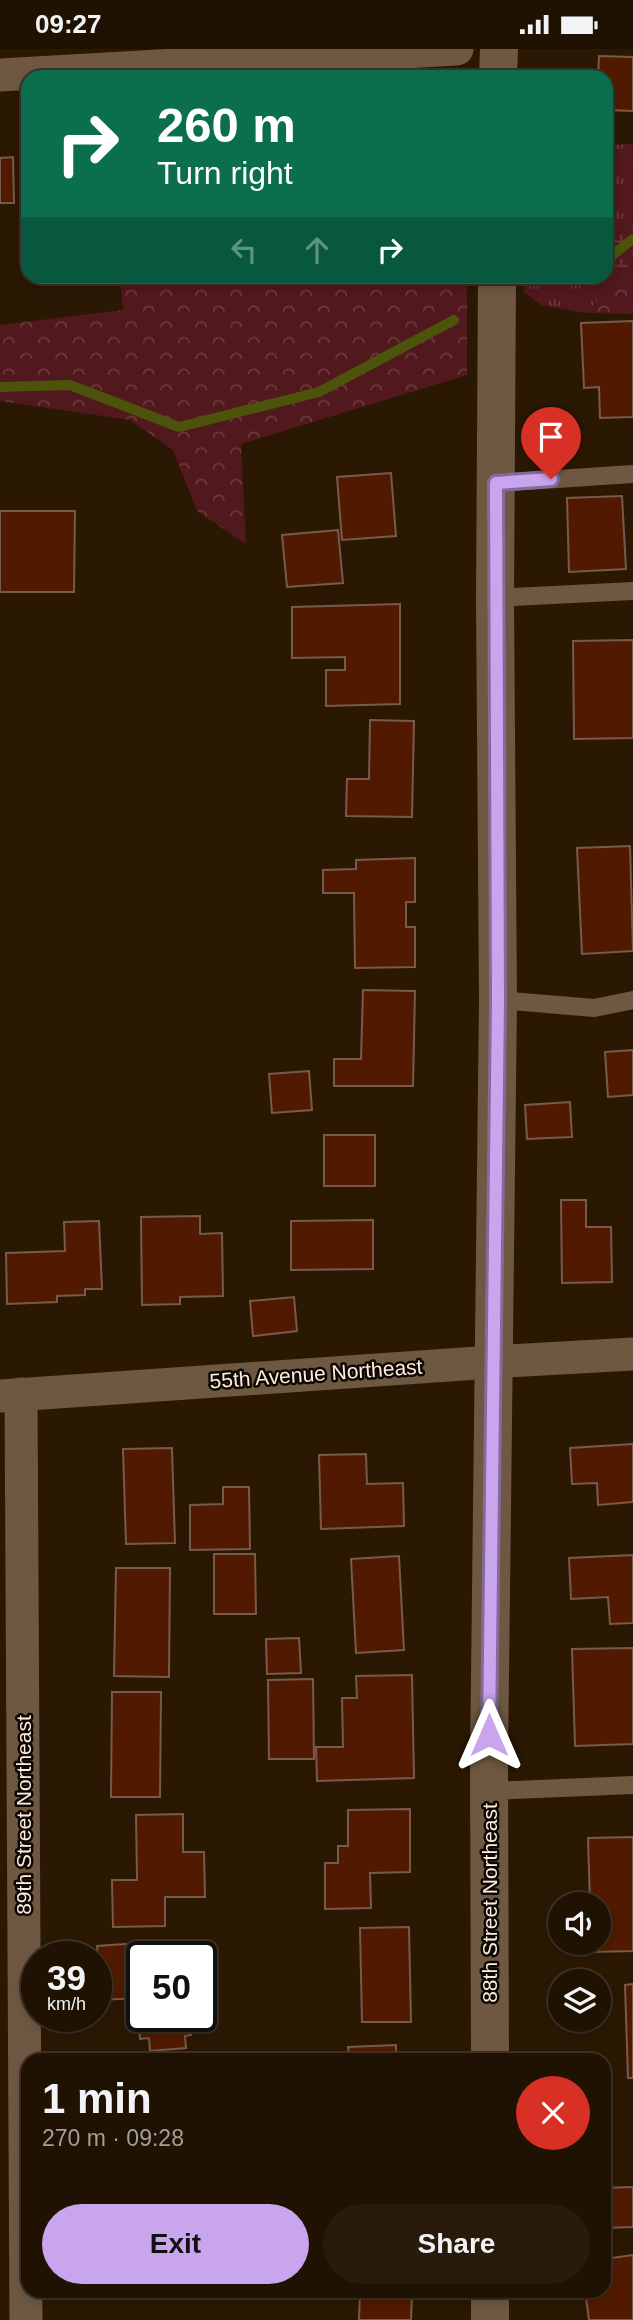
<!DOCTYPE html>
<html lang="en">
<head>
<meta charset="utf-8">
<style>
  :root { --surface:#201202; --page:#281b0c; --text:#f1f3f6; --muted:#a29e99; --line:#3d3224; --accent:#c9a5ee }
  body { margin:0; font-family:Arial,sans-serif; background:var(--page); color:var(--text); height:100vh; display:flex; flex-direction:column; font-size:26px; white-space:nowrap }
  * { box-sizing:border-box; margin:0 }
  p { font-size:23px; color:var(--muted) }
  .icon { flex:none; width:38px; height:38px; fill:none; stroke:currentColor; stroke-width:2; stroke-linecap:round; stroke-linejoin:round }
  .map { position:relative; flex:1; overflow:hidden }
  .sheet { position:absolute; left:21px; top:2004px; width:590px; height:245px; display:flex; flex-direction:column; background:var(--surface); border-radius:21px; box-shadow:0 4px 10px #0003,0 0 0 2px var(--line) }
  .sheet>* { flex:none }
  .guide { position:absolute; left:21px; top:21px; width:592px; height:214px; border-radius:21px; box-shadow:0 4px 10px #0003,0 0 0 2px var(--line); background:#0b6e4f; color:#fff; overflow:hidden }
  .buttons { position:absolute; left:548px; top:1843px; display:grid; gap:14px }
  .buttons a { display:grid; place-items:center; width:63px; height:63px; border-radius:50%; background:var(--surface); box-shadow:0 4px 10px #0003,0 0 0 2px var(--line); font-size:35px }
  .speed { position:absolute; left:21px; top:1892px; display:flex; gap:14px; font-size:35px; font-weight:700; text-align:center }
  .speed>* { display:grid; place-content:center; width:91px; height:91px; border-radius:50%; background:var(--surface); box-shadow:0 4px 10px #0003,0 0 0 2px var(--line); line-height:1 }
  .speed small { font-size:18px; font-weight:400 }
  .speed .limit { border:4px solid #111; border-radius:10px; background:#fff; color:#111 }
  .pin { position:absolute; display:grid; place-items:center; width:60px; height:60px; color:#fff; margin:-72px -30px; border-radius:50% 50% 50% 0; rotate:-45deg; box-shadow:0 0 7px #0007 }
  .pin .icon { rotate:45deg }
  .me { position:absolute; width:77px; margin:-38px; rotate:0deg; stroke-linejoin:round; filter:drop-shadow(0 0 5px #0008) }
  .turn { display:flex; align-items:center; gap:24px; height:147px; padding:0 21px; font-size:32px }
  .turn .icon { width:91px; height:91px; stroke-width:2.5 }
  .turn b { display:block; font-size:49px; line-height:60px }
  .lanes { display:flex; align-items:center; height:66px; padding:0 21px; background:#0003; justify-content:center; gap:35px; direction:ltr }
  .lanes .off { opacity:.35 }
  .round { display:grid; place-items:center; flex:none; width:74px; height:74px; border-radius:37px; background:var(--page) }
  .summary { display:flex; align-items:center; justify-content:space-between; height:119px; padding:0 21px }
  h1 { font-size:42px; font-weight:600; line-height:52px }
  .cta { display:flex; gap:14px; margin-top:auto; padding:14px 21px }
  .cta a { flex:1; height:80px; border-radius:42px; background:var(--accent); color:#111; font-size:28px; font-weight:600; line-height:80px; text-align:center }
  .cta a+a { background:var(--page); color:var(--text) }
  .status { display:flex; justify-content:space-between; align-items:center; height:49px; padding:0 35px; background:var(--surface); direction:ltr }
  .status svg { height:19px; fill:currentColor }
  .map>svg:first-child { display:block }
  .grass { fill:url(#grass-tufts) }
  .forest { fill:url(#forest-crowns) }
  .wetland { fill:url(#wetland-marsh) }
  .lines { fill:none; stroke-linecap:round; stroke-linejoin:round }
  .stream { stroke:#4c540b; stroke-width:10 }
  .building { fill:#511a00; stroke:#785a4d; stroke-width:2 }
  .lane { stroke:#6e5842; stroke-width:18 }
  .street { stroke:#6e5842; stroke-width:33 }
  .secondary { stroke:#6e5842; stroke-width:38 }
  .route-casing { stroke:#836b9b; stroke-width:18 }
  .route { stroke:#c9a5ee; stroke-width:12 }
  .labels { text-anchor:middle; stroke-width:5; stroke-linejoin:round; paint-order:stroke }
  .street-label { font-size:21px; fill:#fbeee1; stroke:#0d0601 }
</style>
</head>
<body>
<div class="status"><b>09:27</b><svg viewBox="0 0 49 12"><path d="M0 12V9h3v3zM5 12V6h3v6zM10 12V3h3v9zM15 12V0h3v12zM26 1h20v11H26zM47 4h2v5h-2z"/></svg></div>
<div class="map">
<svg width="633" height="2271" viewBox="0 0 633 2271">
  <defs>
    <pattern id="grass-tufts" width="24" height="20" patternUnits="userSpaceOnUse" patternTransform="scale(1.75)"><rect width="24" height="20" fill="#51181d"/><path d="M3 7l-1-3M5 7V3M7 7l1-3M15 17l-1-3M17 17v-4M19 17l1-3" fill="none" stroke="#6b3a3e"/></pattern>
    <pattern id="forest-crowns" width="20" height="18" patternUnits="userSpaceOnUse" patternTransform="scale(1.75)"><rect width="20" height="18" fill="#51181d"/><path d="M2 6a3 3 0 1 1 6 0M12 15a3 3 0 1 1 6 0" fill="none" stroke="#6b3a3e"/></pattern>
    <pattern id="wetland-marsh" width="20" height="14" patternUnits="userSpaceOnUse" patternTransform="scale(1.75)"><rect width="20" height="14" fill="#51181d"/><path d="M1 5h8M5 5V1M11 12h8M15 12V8" fill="none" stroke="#6b3a3e"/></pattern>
  </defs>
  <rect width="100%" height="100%" fill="#2a1803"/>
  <g class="grass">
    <polygon points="633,95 633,171 606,197 606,114 608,112 613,96"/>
    <polygon points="623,224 586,264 541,256 524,243 523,228 584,229"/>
  </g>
  <g class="forest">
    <polygon points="633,223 633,265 586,264 623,224"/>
    <polygon points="120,228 172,228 246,237 245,228 467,228 467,326 241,395 246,495 197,462 173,401 130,371 0,352 0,276 123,261"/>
  </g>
  <polygon class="wetland" points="633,171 633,223 606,226 606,197"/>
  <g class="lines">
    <g class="stream">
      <polyline points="606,211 633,190"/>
      <polyline points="0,338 70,336 179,378 319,343 454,271"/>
    </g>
  </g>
  <g class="building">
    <polygon points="599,7 633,8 633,62 606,61 606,28 598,28"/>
    <polygon points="24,100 28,100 28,145 25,145"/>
    <polygon points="13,108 14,154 0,154 0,109"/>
    <polygon points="633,272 633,368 600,369 599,338 584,339 581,274"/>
    <polygon points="391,424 396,487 342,491 337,428"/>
    <polygon points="622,447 626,520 569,523 567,449"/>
    <polygon points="0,462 75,462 74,543 0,543"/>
    <polygon points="338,481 343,534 287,538 282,486"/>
    <polygon points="400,555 400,655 326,657 326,621 345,621 345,608 292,609 292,558"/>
    <polygon points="633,591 633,689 574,690 573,592"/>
    <polygon points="370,671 414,672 412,768 346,767 347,730 369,730"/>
    <polygon points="630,797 633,902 582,905 577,799"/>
    <polygon points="415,809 415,853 406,853 406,878 415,878 415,918 355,919 354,844 323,844 323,821 356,820 356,811"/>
    <polygon points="363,941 415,942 413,1037 334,1037 334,1010 361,1010"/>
    <polygon points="633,1001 633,1046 608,1048 605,1003"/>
    <polygon points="309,1022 312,1061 272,1064 269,1025"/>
    <polygon points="570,1053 572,1088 527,1090 525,1056"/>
    <rect x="324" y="1086" width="51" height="51"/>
    <polygon points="561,1151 586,1151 586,1178 611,1178 612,1233 562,1234"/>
    <polygon points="200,1167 200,1185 222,1184 223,1247 180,1248 180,1255 142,1256 141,1168"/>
    <polygon points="373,1171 373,1220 291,1221 291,1172"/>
    <polygon points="99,1172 102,1240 85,1240 85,1246 57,1247 57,1253 7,1255 6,1204 65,1202 64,1173"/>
    <polygon points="294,1248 297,1282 253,1287 250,1252"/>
    <polygon points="633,1395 633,1453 598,1456 597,1434 572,1435 570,1399"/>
    <polygon points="172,1399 175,1494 126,1495 123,1400"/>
    <polygon points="366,1405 367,1435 403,1434 404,1477 321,1480 319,1406"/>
    <polygon points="223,1438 249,1438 250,1500 190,1501 190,1456 223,1455"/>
    <polygon points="214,1505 255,1505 256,1565 214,1565"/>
    <polygon points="633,1506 633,1574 610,1575 608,1548 571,1550 569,1509"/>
    <polygon points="399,1507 404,1601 356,1604 351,1510"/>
    <polygon points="116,1519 170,1519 169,1628 114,1627"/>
    <polygon points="299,1589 301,1624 267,1625 266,1590"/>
    <polygon points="633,1599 633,1695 575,1697 572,1600"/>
    <polygon points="412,1626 414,1729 317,1732 316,1698 343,1698 342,1649 357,1649 356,1627"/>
    <polygon points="313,1630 314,1710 269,1710 268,1631"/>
    <polygon points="112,1643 161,1643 160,1748 111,1748"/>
    <polygon points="410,1760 410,1823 370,1824 371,1859 325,1860 325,1814 338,1814 338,1797 348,1797 348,1761"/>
    <polygon points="183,1765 183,1803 204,1803 205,1848 165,1848 165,1877 113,1878 112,1831 137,1831 136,1766"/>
    <polygon points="633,1788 633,1902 592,1903 591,1894 598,1894 598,1855 590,1855 588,1789"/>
    <polygon points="409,1878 411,1973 362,1973 360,1879"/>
    <polygon points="139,1894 142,1910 142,1967 190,1967 191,1986 185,1987 186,1999 150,2002 149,1989 140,1990 137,1949 101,1951 97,1897"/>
    <polygon points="633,1935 633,2029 628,2029 625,1936"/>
    <polygon points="396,1996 396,2011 349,2011 348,1998"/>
    <rect x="157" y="2004" width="33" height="7"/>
    <polygon points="633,2138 633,2178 604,2179 604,2139"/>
    <polygon points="633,2206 633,2271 589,2271 585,2242 604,2242 604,2210"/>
    <polygon points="118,2242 166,2242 166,2244 118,2245"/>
    <polygon points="360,2243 412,2245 411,2271 359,2271"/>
  </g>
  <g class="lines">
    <g class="lane">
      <polyline points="496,434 633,425"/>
      <polyline points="495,549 633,542"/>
      <polyline points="498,951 594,959 633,951"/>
      <polyline points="489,1742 633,1736"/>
    </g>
    <g class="street">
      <polyline points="0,26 457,0"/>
      <polyline points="21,1345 26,2271"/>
      <polyline points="0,1347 492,1313 633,1305"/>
    </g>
    <g class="secondary">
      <polyline points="498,28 499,0"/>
      <polyline points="490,2011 489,1712 498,951 495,549 497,228"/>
      <polyline points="490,2271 490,2242"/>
    </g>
  </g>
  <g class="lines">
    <g class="route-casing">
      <polyline id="route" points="489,1686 498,951 496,434 551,430"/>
    </g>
    <use href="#route" class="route"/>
  </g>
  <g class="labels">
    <g class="street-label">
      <text transform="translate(316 1325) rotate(-4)" y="7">55th Avenue Northeast</text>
      <text transform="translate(24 1766) rotate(-90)" y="7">89th Street Northeast</text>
      <text transform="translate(490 1854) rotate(-90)" y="7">88th Street Northeast</text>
    </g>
  </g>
</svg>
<div class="buttons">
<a><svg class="icon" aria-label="sound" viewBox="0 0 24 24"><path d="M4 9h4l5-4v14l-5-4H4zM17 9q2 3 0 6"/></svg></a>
<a><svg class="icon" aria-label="layers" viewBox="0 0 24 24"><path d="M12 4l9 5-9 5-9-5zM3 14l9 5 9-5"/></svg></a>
</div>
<div class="speed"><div>39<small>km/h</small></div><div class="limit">50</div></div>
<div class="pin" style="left:551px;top:430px;background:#d93025"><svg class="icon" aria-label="arrive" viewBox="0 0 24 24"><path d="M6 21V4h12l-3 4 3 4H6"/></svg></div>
<svg class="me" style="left:489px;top:1686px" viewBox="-20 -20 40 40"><path d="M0-17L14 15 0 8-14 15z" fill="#c9a5ee" stroke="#fff" stroke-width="4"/></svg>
<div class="guide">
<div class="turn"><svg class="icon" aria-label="right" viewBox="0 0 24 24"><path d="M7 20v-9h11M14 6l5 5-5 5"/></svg><div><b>260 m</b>Turn right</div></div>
<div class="lanes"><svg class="icon off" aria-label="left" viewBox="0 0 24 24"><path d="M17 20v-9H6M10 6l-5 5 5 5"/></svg><svg class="icon off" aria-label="ahead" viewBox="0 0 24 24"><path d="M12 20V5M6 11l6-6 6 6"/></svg><svg class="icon" aria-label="right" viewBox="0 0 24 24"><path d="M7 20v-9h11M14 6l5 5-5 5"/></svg></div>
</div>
<section class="sheet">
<div class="summary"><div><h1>1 min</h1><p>270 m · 09:28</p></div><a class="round" style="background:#d93025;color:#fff"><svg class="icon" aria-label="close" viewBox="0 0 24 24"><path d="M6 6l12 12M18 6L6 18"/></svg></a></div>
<div class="cta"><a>Exit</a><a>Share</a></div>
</section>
</div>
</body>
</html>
